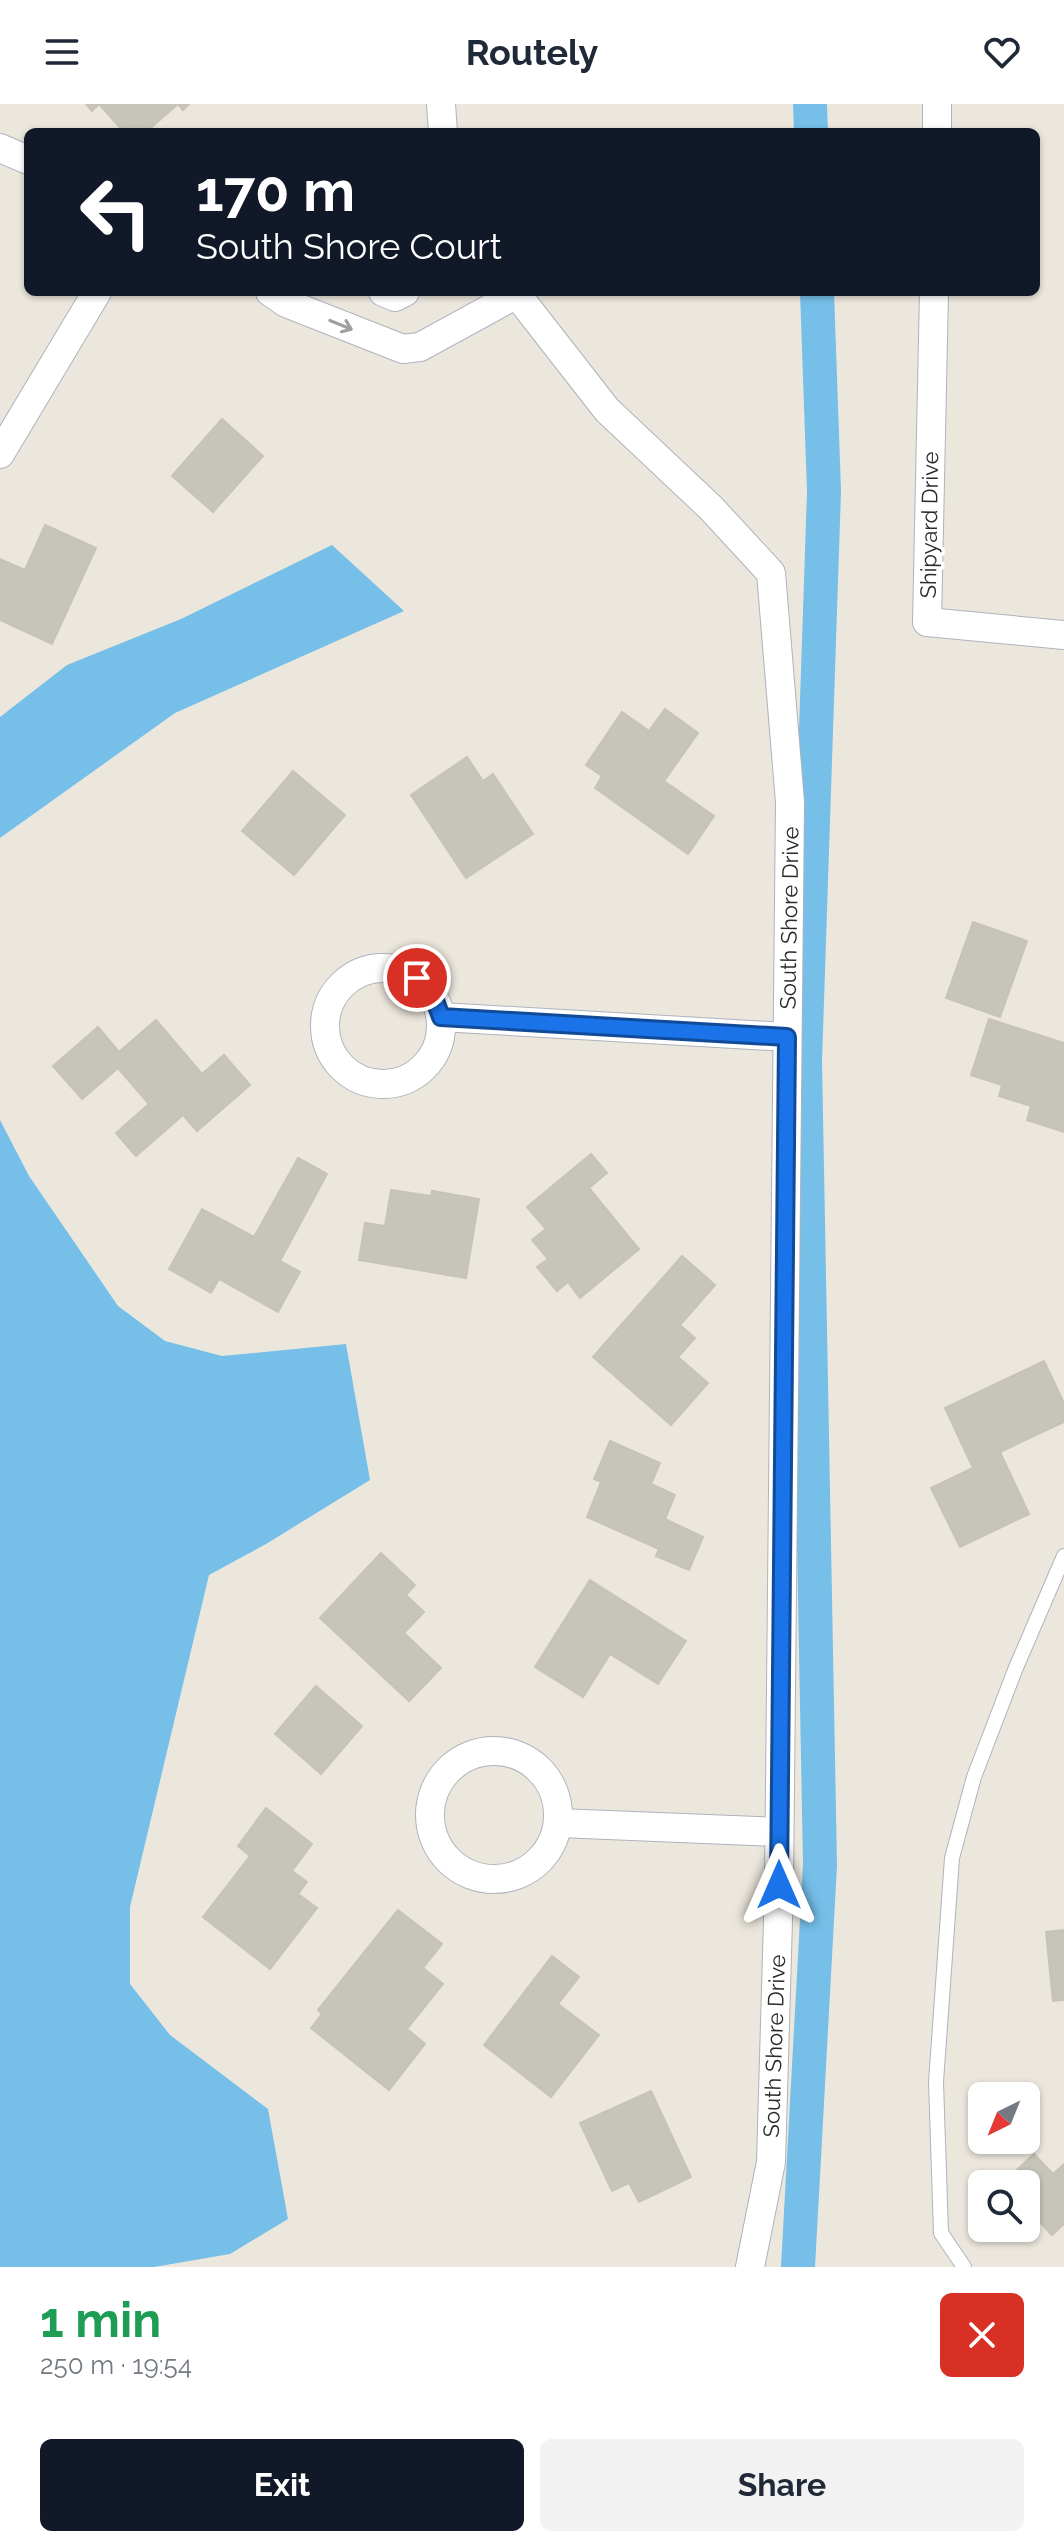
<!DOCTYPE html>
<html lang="en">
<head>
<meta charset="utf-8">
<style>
  :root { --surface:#fff; --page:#f2f2f3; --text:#1f2937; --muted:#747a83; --accent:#111827 }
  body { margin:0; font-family:Raleway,sans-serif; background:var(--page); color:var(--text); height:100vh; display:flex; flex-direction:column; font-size:30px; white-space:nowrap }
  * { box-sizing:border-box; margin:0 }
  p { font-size:26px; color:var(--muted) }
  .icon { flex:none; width:44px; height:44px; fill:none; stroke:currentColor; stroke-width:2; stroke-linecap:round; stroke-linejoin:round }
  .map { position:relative; height:2163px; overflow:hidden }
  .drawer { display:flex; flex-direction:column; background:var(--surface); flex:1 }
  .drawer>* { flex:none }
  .guide { position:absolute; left:24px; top:24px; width:1016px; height:168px; border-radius:12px; box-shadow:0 2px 6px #0004; background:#111827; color:#fff; overflow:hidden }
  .needle { width:52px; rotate:223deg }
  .controls { position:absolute; left:968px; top:1978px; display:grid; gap:16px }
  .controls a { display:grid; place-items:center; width:72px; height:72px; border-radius:12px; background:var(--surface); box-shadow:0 2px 6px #0004; font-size:40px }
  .pin { position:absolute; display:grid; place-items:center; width:68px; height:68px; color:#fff; margin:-34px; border:4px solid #fff; border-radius:50%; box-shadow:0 2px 8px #0007 }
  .me { position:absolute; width:88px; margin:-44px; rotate:0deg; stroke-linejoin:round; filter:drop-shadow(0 0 6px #0008) }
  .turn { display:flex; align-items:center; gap:28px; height:168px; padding:0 40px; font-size:36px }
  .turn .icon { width:104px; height:104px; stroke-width:2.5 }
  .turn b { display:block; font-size:56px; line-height:68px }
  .round { display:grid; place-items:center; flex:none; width:84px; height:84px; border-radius:12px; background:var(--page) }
  .summary { display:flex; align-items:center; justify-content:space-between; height:136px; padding:0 40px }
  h1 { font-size:48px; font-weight:700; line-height:60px; color:#1e9e55 }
  .action { display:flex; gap:16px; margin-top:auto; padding:16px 40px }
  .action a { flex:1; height:92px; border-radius:12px; background:var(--accent); color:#fff; font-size:32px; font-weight:700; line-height:92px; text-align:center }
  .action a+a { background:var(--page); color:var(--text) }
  header { display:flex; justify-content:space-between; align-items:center; height:104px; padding:0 40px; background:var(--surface); font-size:36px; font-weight:700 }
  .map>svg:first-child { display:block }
  .water { fill:#75bfe9 }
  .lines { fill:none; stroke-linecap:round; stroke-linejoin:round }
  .canal { stroke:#75bfe9; stroke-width:34 }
  .building { fill:#c7c4bc; stroke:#c7c3b7; stroke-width:2 }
  .service-casing { stroke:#b0b2bd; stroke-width:16 }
  .minor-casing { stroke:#b0b2bd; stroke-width:30 }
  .service { stroke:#fff; stroke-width:14 }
  .minor { stroke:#fff; stroke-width:28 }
  .oneway { stroke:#9f9f9f }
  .route-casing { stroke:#114b97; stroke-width:20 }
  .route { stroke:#1a73e8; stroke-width:14 }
  .labels { text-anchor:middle; stroke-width:7; stroke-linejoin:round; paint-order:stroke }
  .street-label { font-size:22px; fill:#2a2a2a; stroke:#fff }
</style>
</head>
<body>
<header><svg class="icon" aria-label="menu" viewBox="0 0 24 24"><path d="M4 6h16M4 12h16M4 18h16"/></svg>Routely<svg class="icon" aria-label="heart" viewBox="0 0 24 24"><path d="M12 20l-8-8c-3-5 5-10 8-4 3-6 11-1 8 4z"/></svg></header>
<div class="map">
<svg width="1064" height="2163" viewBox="0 0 1064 2163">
  <rect width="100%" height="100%" fill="#ece7dd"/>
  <g class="water">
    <polygon points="332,441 404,507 175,609 0,734 0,613 67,561 181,515"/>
    <polygon points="0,1016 29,1072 118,1202 165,1237 222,1252 346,1240 370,1376 266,1440 209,1471 130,1803 130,1880 170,1931 268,2005 288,2115 230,2150 154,2163 0,2163"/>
  </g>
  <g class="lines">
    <g class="canal">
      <polyline points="810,0 811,28"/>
      <polyline points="798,2163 820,1761 805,957 824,387 817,188"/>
    </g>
  </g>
  <g class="building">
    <polygon points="86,0 189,0 183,6 178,0 146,28 124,28 99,0 92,7"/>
    <polygon points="222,315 263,352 213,408 172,372"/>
    <polygon points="45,421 96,444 52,540 0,516 0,455 25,466"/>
    <polygon points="665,605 698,629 664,677 714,712 688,750 595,684 602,672 586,661 622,608 649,627"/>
    <polygon points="467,653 483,677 493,670 533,730 466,774 411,691"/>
    <polygon points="293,667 345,711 294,771 242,727"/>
    <polygon points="973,818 1027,837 1000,913 946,894"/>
    <polygon points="989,915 1064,939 1064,1028 1027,1016 1031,1002 999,992 1002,981 971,971"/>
    <polygon points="156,916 202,970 224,951 250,981 197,1027 183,1011 136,1052 116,1029 149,1000 118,964 82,995 53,962 98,923 119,948"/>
    <polygon points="591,1050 607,1069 589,1084 639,1145 580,1194 568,1178 557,1187 537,1163 548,1155 532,1136 546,1125 527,1103"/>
    <polygon points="298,1054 327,1070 280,1157 300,1168 278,1208 219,1175 211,1189 169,1165 202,1105 254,1133"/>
    <polygon points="391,1086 431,1092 432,1087 479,1095 466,1174 359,1156 365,1119 385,1122"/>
    <polygon points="682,1152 715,1181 680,1221 695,1234 678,1253 708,1279 671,1321 593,1253"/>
    <polygon points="1044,1257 1064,1299 1064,1318 1000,1348 1029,1410 960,1443 931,1384 973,1364 945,1304"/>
    <polygon points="610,1337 660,1359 651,1380 675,1391 665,1415 703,1433 689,1466 656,1452 659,1445 587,1413 601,1378 594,1375"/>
    <polygon points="381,1449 415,1481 406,1491 424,1508 404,1529 441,1564 409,1597 320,1514"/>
    <polygon points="590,1476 686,1537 658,1580 610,1550 583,1593 535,1563"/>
    <polygon points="316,1582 362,1622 321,1670 275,1630"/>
    <polygon points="266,1704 312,1740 292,1767 307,1778 298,1790 317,1804 270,1865 203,1813 250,1752 238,1742"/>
    <polygon points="398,1806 442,1840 423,1864 443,1880 407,1925 425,1940 389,1986 311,1924 322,1910 318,1906"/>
    <polygon points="1064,1826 1064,1896 1053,1897 1046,1828"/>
    <polygon points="552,1852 579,1873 558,1900 599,1931 551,1993 484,1941"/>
    <polygon points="651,1987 691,2073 639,2098 629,2079 612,2087 580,2019"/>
    <polygon points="1034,2050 1053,2070 1064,2060 1064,2120 1052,2131 1026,2103 1026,2080 1003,2079"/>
  </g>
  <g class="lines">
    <g class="service-casing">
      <polyline id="service" points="964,2163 941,2129 936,1978 952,1754 974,1673 1015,1566 1064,1452"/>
    </g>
    <g class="minor-casing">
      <g id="minor">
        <polyline points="441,0 443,28"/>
        <polyline points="937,28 937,0"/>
        <polyline points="0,44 28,56"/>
        <polyline points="270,188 286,199 403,245 420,243 517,190"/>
        <polyline points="383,188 395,193 405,188"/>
        <polyline points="515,188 607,306 711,404 771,469 790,698 779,1781 771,2058 750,2163"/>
        <polyline points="934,188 927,518 1064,531"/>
        <polyline points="0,350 97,188"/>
        <circle cx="383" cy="922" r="58"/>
        <polyline points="441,913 787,933"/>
        <circle cx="494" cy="1711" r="64"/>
        <polyline points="559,1719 779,1728"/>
      </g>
    </g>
    <use href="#service" class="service"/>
    <use href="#minor" class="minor"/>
  </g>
  <defs><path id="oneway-shaft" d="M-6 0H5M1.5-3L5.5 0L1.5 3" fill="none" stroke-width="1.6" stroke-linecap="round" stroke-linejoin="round" transform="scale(2)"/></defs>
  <use class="oneway" href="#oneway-shaft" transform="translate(341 221) rotate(22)"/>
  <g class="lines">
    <g class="route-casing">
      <polyline id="route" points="417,874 433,891 441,913 787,933 779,1781"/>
    </g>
    <use href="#route" class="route"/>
  </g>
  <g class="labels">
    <g class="street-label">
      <text transform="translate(929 421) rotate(-89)" y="8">Shipyard Drive</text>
      <text transform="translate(789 814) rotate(-89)" y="8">South Shore Drive</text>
      <text transform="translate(774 1942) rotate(-88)" y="8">South Shore Drive</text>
    </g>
  </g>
</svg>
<div class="controls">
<a><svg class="needle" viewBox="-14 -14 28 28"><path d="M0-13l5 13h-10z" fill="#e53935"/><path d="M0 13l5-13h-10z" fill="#747a83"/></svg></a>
<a><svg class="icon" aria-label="search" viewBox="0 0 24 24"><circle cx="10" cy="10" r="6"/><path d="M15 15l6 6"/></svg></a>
</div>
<div class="pin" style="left:417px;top:874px;background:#d93025"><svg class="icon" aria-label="arrive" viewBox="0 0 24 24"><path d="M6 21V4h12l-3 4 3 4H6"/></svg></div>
<svg class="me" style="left:779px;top:1781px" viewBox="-20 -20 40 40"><path d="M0-17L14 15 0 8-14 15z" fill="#1a73e8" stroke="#fff" stroke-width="4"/></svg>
<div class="guide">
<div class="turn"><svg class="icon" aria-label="left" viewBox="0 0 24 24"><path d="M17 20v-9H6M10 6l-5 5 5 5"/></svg><div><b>170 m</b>South Shore Court</div></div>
</div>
</div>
<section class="drawer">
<div class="summary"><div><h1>1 min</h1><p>250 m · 19:54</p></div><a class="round" style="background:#d93025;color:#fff"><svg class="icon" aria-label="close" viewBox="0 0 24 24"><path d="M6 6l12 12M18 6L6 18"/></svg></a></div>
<div class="action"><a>Exit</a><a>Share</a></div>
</section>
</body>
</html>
